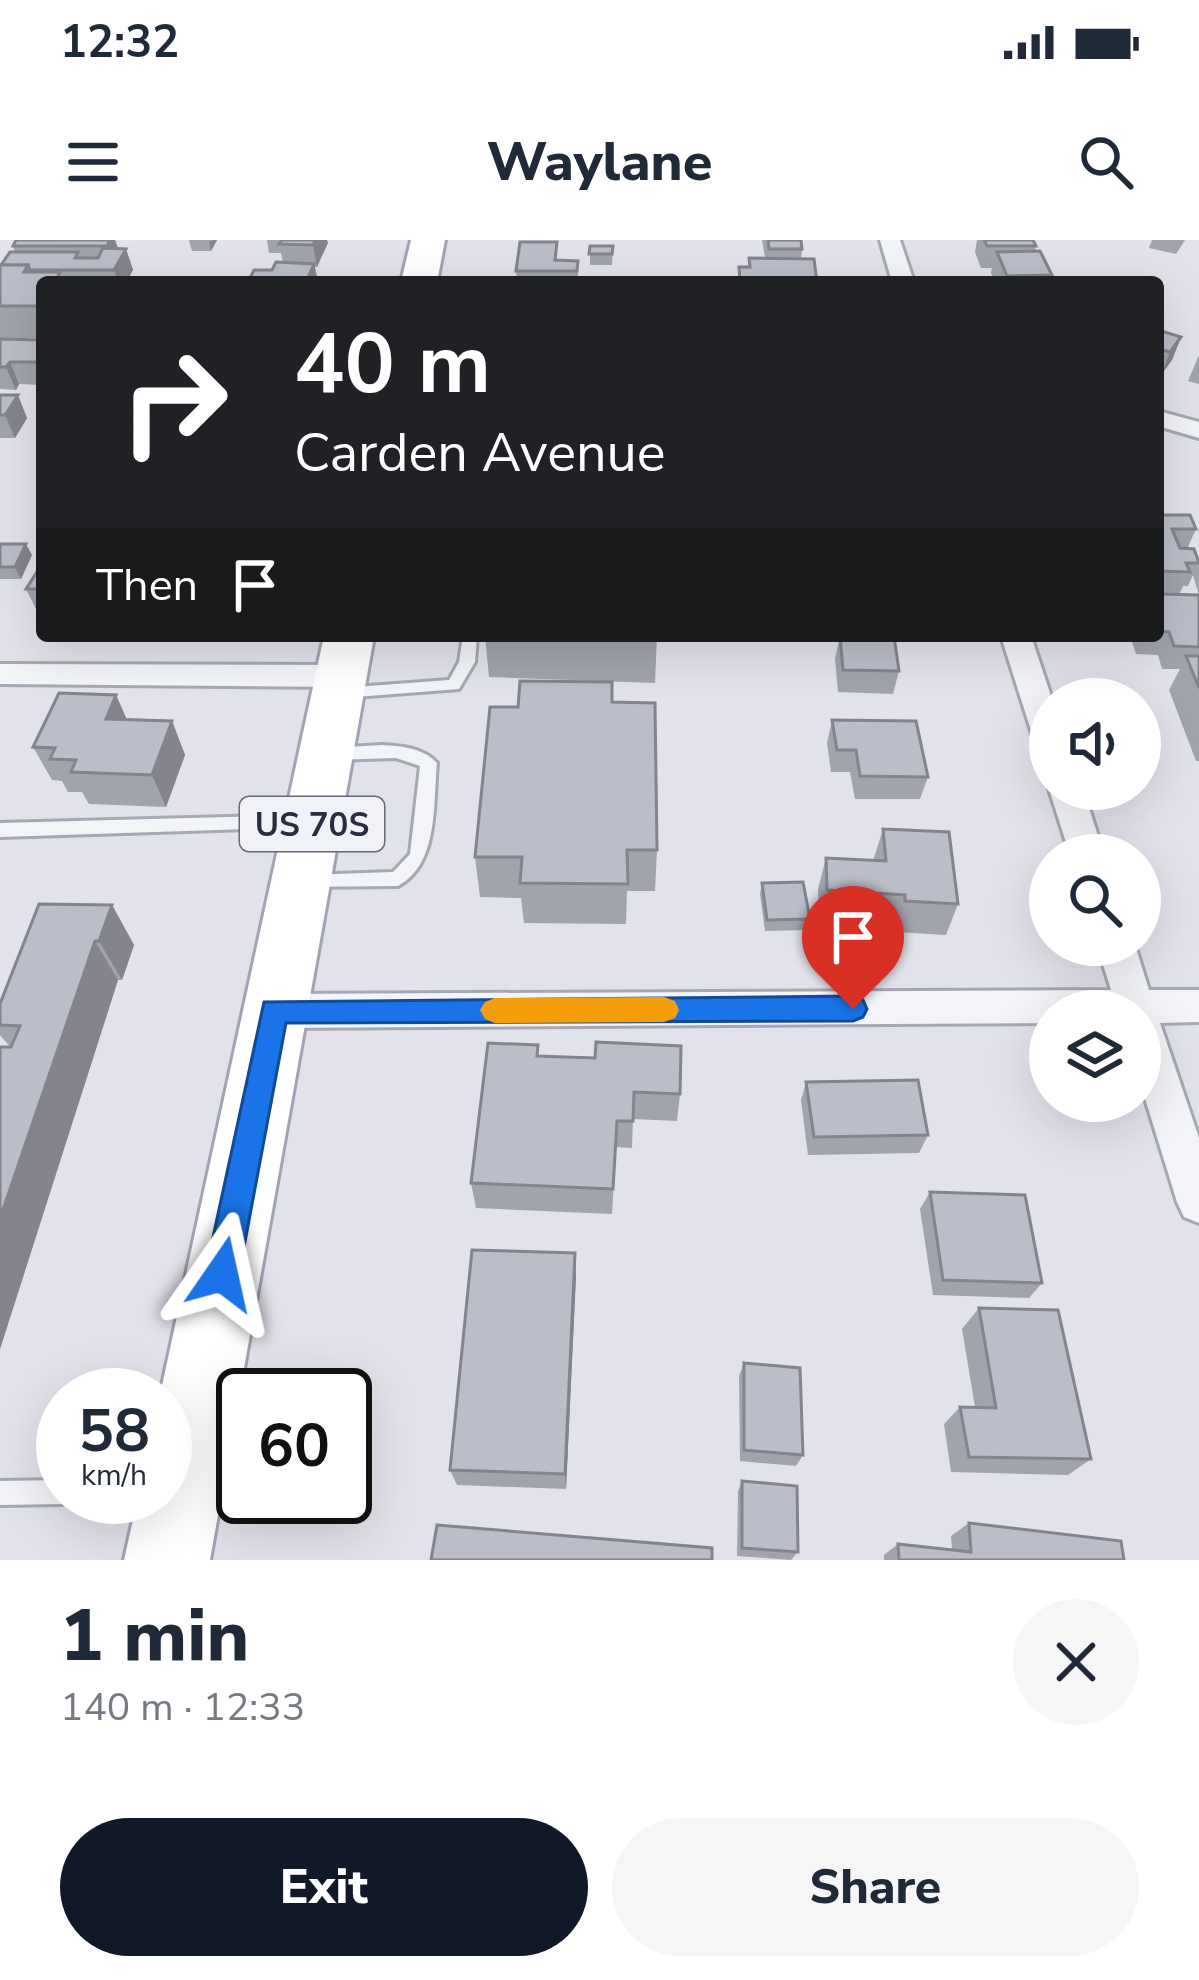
<!DOCTYPE html>
<html lang="en">
<head>
<meta charset="utf-8">
<style>
  :root { --surface:#fff; --page:#f6f6f7; --text:#1f2937; --muted:#747a83; --accent:#111827 }
  body { margin:0; font-family:"Nunito Sans",sans-serif; background:var(--page); color:var(--text); height:100vh; display:flex; flex-direction:column; font-size:45px; white-space:nowrap }
  * { box-sizing:border-box; margin:0 }
  p { font-size:39px; color:var(--muted) }
  .icon { flex:none; width:66px; height:66px; fill:none; stroke:currentColor; stroke-width:2; stroke-linecap:round; stroke-linejoin:round }
  .map { position:relative; height:1320px; overflow:hidden }
  .drawer { display:flex; flex-direction:column; background:var(--surface); flex:1 }
  .drawer>* { flex:none }
  .hud { position:absolute; left:36px; top:36px; width:1128px; height:366px; border-radius:12px; box-shadow:0 12px 48px #0002; background:#202124; color:#fff; overflow:hidden }
  .fabs { position:absolute; left:1029px; top:438px; display:grid; gap:24px }
  .fabs a { display:grid; place-items:center; width:132px; height:132px; border-radius:50%; background:var(--surface); box-shadow:0 12px 48px #0002; font-size:60px }
  .speed { position:absolute; left:36px; top:1128px; display:flex; gap:24px; font-size:60px; font-weight:700; text-align:center }
  .speed>* { display:grid; place-content:center; width:156px; height:156px; border-radius:50%; background:var(--surface); box-shadow:0 12px 48px #0002; line-height:1 }
  .speed small { font-size:30px; font-weight:400 }
  .speed .limit { border:6px solid #111; border-radius:18px; background:#fff; color:#111 }
  .pin { position:absolute; display:grid; place-items:center; width:102px; height:102px; color:#fff; margin:-123px -51px; border-radius:50% 50% 50% 0; rotate:-45deg; box-shadow:0 0 12px #0007 }
  .pin .icon { rotate:45deg }
  .me { position:absolute; width:132px; margin:-66px; rotate:11deg; stroke-linejoin:round; filter:drop-shadow(0 0 9px #0008) }
  .turn { display:flex; align-items:center; gap:42px; height:252px; padding:0 60px; font-size:54px }
  .turn .icon { width:156px; height:156px; stroke-width:2.5 }
  .turn b { display:block; font-size:84px; line-height:102px }
  .then { display:flex; align-items:center; height:114px; padding:0 60px; background:#0003; gap:24px; font-size:45px }
  .round { display:grid; place-items:center; flex:none; width:126px; height:126px; border-radius:63px; background:var(--page) }
  .summary { display:flex; align-items:center; justify-content:space-between; height:204px; padding:0 60px }
  h1 { font-size:72px; font-weight:800; line-height:90px }
  .cta { display:flex; gap:24px; margin-top:auto; padding:24px 60px }
  .cta a { flex:1; height:138px; border-radius:72px; background:var(--accent); color:#fff; font-size:48px; font-weight:800; line-height:138px; text-align:center }
  .cta a+a { background:var(--page); color:var(--text) }
  .status { display:flex; justify-content:space-between; align-items:center; height:84px; padding:0 60px; background:var(--surface); direction:ltr }
  .status svg { height:33px; fill:currentColor }
  header { display:flex; justify-content:space-between; align-items:center; height:156px; padding:0 60px; background:var(--surface); font-size:54px; font-weight:800 }
  .map>svg:first-child { display:block }
  .lines { fill:none; stroke-linecap:round; stroke-linejoin:round }
  .lane-casing { stroke:#a6a8b4; stroke-width:6 }
  .street-casing { stroke:#a6a8b4; stroke-width:6 }
  .primary-casing { stroke:#a0a4b5; stroke-width:6 }
  .lane { fill:#f3f4f8; fill-rule:evenodd }
  .street { fill:#f3f4f8; fill-rule:evenodd }
  .primary { fill:#fff; fill-rule:evenodd }
  .wall { fill:#a1a3ad }
  .shaded-wall { fill:#83848d }
  .building { fill:#bbbdc9; stroke:#83848d; stroke-width:3 }
  .route { fill:#1a73e8; stroke:#114b97; stroke-width:3 }
  .slow { fill:#f59e0b }
  .labels { text-anchor:middle; stroke-width:9; stroke-linejoin:round; paint-order:stroke }
  .shield { fill:#f0f2f7; stroke:#656878; stroke-width:3 }
  .shield-label { font-size:33px; font-weight:bold; fill:#292d41 }
</style>
</head>
<body>
<div class="status"><b>12:32</b><svg viewBox="0 0 49 12"><path d="M0 12V9h3v3zM5 12V6h3v6zM10 12V3h3v9zM15 12V0h3v12zM26 1h20v11H26zM47 4h2v5h-2z"/></svg></div>
<header><svg class="icon" aria-label="menu" viewBox="0 0 24 24"><path d="M4 6h16M4 12h16M4 18h16"/></svg>Waylane<svg class="icon" aria-label="search" viewBox="0 0 24 24"><circle cx="10" cy="10" r="6"/><path d="M15 15l6 6"/></svg></header>
<div class="map">
<svg width="1199" height="1320" viewBox="0 0 1199 1320">
  <rect width="100%" height="100%" fill="#e1e2ea"/>
  <g class="lines">
    <g class="lane-casing">
      <g id="lane">
        <polygon points="463,396 477,396 475,422 459,449 342,458 334,453 342,448 449,440 459,422"/>
        <path d="M382 505C402 506 423 508 437 523 433 564 439 624 398 646L299 647 296 642 299 637 305 635 393 632 410 614 420 526 396 518 331 520 323 514 331 508Z"/>
        <polygon points="307,575 316,581 307,587 0,597 0,583"/>
        <polygon points="63,1240 63,1257 73,1257 63,1264 0,1265 0,1241"/>
      </g>
    </g>
    <g class="street-casing">
      <g id="street">
        <polygon points="880,0 900,0 914,42 892,42"/>
        <polygon points="1158,171 1199,182 1199,198 1158,186"/>
        <polygon points="1001,396 1031,396 1052,459 1050,512 1039,508 1034,500"/>
        <polygon points="0,424 341,425 356,436 341,447 0,444"/>
        <polygon points="1049,549 1083,549 1104,615 1070,615"/>
        <polygon points="1097,705 1135,705 1149,750 1199,750 1199,782 1160,783 1199,898 1199,983 1184,977 1177,962 1140,842 1140,771 1050,771 1050,783 274,788 260,783 255,771 260,759 274,754 1111,750"/>
      </g>
    </g>
    <g class="primary-casing">
      <g id="primary">
        <polygon points="411,0 445,0 437,42 401,42"/>
        <polygon points="324,396 374,396 210,1320 124,1320 138,1257 165,1257 165,1155 160,1155"/>
      </g>
    </g>
    <use href="#lane" class="lane"/>
    <use href="#street" class="street"/>
    <use href="#primary" class="primary"/>
  </g>
  <g class="wall">
    <polygon points="115,0 118,8 126,9 133,30 126,42 42,42 42,98 0,98 0,66 15,12 13,6"/>
    <polygon points="189,0 217,0 211,11 192,11"/>
    <polygon points="267,0 327,0 317,27 315,27 318,42 248,42 283,23 281,13 269,13"/>
    <polygon points="762,0 801,0 802,9 801,19 817,42 737,42 739,27 748,27 749,18 765,18"/>
    <polygon points="977,0 1033,0 1036,6 1035,11 1052,35 1051,42 995,42 991,33 992,28 981,28 975,12"/>
    <polygon points="1152,0 1185,0 1176,14 1149,8"/>
    <polygon points="557,2 557,20 578,21 578,42 517,42 516,31"/>
    <polygon points="590,6 613,6 612,25 590,25"/>
    <polygon points="1158,90 1181,97 1172,120 1161,135 1158,134"/>
    <polygon points="0,99 42,100 42,145 19,144 16,150 0,149"/>
    <polygon points="1199,115 1199,144 1188,141"/>
    <polygon points="0,155 27,178 15,198 0,198"/>
    <polygon points="1158,275 1196,289 1187,309 1199,322 1199,355 1193,335 1188,346 1183,346 1179,355 1199,355 1199,521 1196,521 1169,450 1180,429 1162,429 1158,415 1136,414 1130,396 1158,396"/>
    <polygon points="0,304 32,315 21,339 0,339"/>
    <polygon points="42,324 42,381 26,349"/>
    <polygon points="485,396 657,396 655,443 489,437"/>
    <polygon points="840,396 899,431 893,454 838,452 835,419"/>
    <polygon points="116,455 127,480 172,481 185,515 166,567 89,564 82,552 68,552 62,541 52,540 33,507"/>
    <polygon points="612,462 657,610 655,651 627,651 626,684 524,683 521,658 480,657 475,617 518,467"/>
    <polygon points="832,480 928,537 920,559 855,559 850,532 831,532 827,503"/>
    <polygon points="883,589 958,664 946,695 895,692 894,686 819,681 818,649 826,618 873,621"/>
    <polygon points="762,643 810,679 807,690 765,691 760,654"/>
    <polygon points="112,665 134,705 122,740 118,740 0,1109 0,807 10,807 0,795 0,764"/>
    <polygon points="538,816 680,854 677,881 633,879 632,908 616,907 612,974 476,968 471,943"/>
    <polygon points="806,842 928,895 919,913 808,915 801,860"/>
    <polygon points="930,952 1042,1043 1029,1058 933,1055 920,969"/>
    <polygon points="576,1036 566,1249 457,1245 450,1230"/>
    <polygon points="979,1068 1091,1219 1068,1235 951,1232 944,1184 960,1167 975,1167 962,1089"/>
    <polygon points="744,1123 803,1215 796,1226 740,1221 739,1136"/>
    <polygon points="742,1241 798,1312 791,1320 737,1316 738,1251"/>
    <polygon points="969,1283 1124,1320 884,1320 884,1315 898,1304 952,1310 951,1296"/>
  </g>
  <g class="shaded-wall">
    <polygon points="110,0 115,0 120,16 114,28 107,6"/>
    <polygon points="217,0 211,11 209,1"/>
    <polygon points="315,0 327,0 328,3 317,27 313,5"/>
    <polygon points="126,9 133,30 126,42 118,42 114,30"/>
    <polygon points="314,24 318,42 306,42"/>
    <polygon points="1181,97 1172,120 1161,135 1170,112"/>
    <polygon points="10,122 19,144 16,150 6,127"/>
    <polygon points="18,155 27,178 15,198 5,175"/>
    <polygon points="26,304 32,315 21,339 15,327"/>
    <polygon points="116,455 131,489 106,479"/>
    <polygon points="172,481 185,515 166,567 152,535"/>
    <polygon points="112,665 134,705 122,740 99,701"/>
    <polygon points="95,701 118,740 0,1109 0,978"/>
    <polygon points="575,1013 576,1036 566,1249 565,1234"/>
  </g>
  <g class="building">
    <polygon points="16,0 110,0 107,6 13,6"/>
    <polygon points="282,0 315,0 313,5 279,4"/>
    <polygon points="768,0 801,0 802,9 769,9"/>
    <polygon points="984,0 1033,0 1036,6 987,6"/>
    <polygon points="520,2 557,2 555,20 578,21 577,31 516,31"/>
    <polygon points="590,6 613,6 612,14 589,14"/>
    <polygon points="103,8 126,9 114,30 30,30 28,25 1,25 10,12 78,12 75,18 98,18"/>
    <polygon points="1040,11 1052,35 1007,36 997,12"/>
    <polygon points="749,18 814,19 817,42 740,42 739,27 750,27"/>
    <polygon points="276,22 314,24 306,42 248,42 254,30 272,30"/>
    <polygon points="0,25 28,25 24,32 60,32 55,42 42,42 41,66 0,66"/>
    <polygon points="667,39 704,39 705,42 668,42"/>
    <polygon points="1158,90 1181,97 1170,112 1158,109"/>
    <polygon points="0,99 42,100 42,117 39,122 10,122 6,127 0,127"/>
    <polygon points="0,155 18,155 5,175 0,175"/>
    <polygon points="1158,275 1190,275 1196,289 1172,289 1180,308 1194,309 1199,323 1186,323 1190,332 1158,331"/>
    <polygon points="0,304 26,304 15,327 0,327"/>
    <polygon points="42,324 42,349 26,349"/>
    <polygon points="1158,354 1199,355 1199,407 1174,406 1169,392 1158,391"/>
    <polygon points="548,396 657,396 657,400"/>
    <polygon points="840,396 894,396 899,431 843,430"/>
    <polygon points="1186,416 1199,416 1199,448"/>
    <polygon points="520,441 612,442 612,462 655,463 657,610 627,610 628,644 520,643 522,617 475,617 490,467 518,467"/>
    <polygon points="59,453 116,455 106,479 172,481 152,535 71,532 76,520 50,519 55,508 33,507"/>
    <polygon points="832,480 916,481 928,537 860,536 856,510 837,510"/>
    <polygon points="883,589 949,592 958,664 905,661 905,655 827,650 826,618 886,621"/>
    <polygon points="803,642 810,679 767,680 762,643"/>
    <polygon points="39,664 112,665 99,701 95,701 0,978 0,807 11,807 20,786 0,785 0,764"/>
    <polygon points="596,802 681,806 680,854 634,852 633,881 617,881 613,949 471,943 488,803 538,805 537,816 595,818"/>
    <polygon points="918,840 928,895 814,897 806,842"/>
    <polygon points="930,952 1025,955 1042,1043 943,1040"/>
    <polygon points="472,1010 575,1013 565,1234 450,1230"/>
    <polygon points="979,1068 1058,1070 1091,1219 969,1217 960,1167 996,1168"/>
    <polygon points="744,1123 800,1128 803,1215 744,1210"/>
    <polygon points="742,1241 797,1246 798,1312 742,1308"/>
    <polygon points="969,1283 1121,1301 1124,1320 899,1320 898,1304 971,1312"/>
    <polygon points="437,1285 712,1308 712,1320 431,1320"/>
  </g>
  <polygon class="route" points="853,756 863,760 867,769 863,777 853,781 286,783 239,1034 234,1046 222,1051 210,1046 205,1034 264,762"/>
  <polygon class="slow" points="664,757 675,761 679,770 675,778 664,782 495,783 485,779 480,770 485,762 495,758"/>
  <g class="labels">
    <rect class="shield" x="240" y="557" width="144" height="54" rx="9"/>
    <g class="shield-label">
      <text x="312" y="596">US 70S</text>
    </g>
  </g>
</svg>
<div class="fabs">
<a><svg class="icon" aria-label="sound" viewBox="0 0 24 24"><path d="M4 9h4l5-4v14l-5-4H4zM17 9q2 3 0 6"/></svg></a>
<a><svg class="icon" aria-label="search" viewBox="0 0 24 24"><circle cx="10" cy="10" r="6"/><path d="M15 15l6 6"/></svg></a>
<a><svg class="icon" aria-label="layers" viewBox="0 0 24 24"><path d="M12 4l9 5-9 5-9-5zM3 14l9 5 9-5"/></svg></a>
</div>
<div class="speed"><div>58<small>km/h</small></div><div class="limit">60</div></div>
<div class="pin" style="left:853px;top:769px;background:#d93025"><svg class="icon" aria-label="arrive" viewBox="0 0 24 24"><path d="M6 21V4h12l-3 4 3 4H6"/></svg></div>
<svg class="me" style="left:222px;top:1034px" viewBox="-20 -20 40 40"><path d="M0-17L14 15 0 8-14 15z" fill="#1a73e8" stroke="#fff" stroke-width="4"/></svg>
<div class="hud">
<div class="turn"><svg class="icon" aria-label="right" viewBox="0 0 24 24"><path d="M7 20v-9h11M14 6l5 5-5 5"/></svg><div><b>40 m</b>Carden Avenue</div></div>
<div class="then">Then<svg class="icon" aria-label="arrive" viewBox="0 0 24 24"><path d="M6 21V4h12l-3 4 3 4H6"/></svg></div>
</div>
</div>
<section class="drawer">
<div class="summary"><div><h1>1 min</h1><p>140 m · 12:33</p></div><a class="round"><svg class="icon" aria-label="close" viewBox="0 0 24 24"><path d="M6 6l12 12M18 6L6 18"/></svg></a></div>
<div class="cta"><a>Exit</a><a>Share</a></div>
</section>
</body>
</html>
